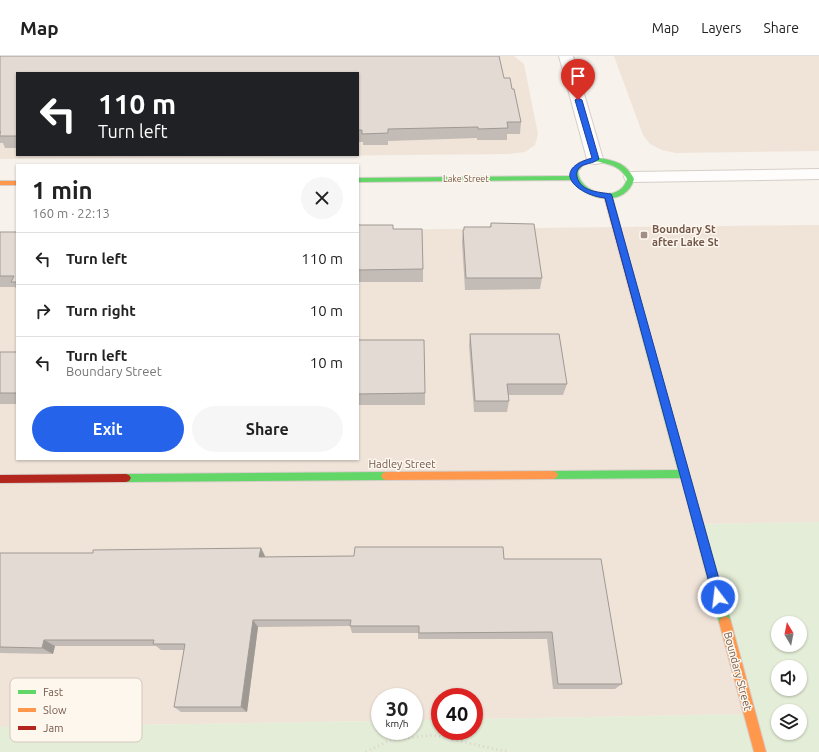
<!DOCTYPE html>
<html lang="en">
<head>
<meta charset="utf-8">
<style>
  :root { --surface:#fff; --page:#f6f6f6; --text:#222; --muted:#767676; --line:#e0e0e0; --accent:#2563eb }
  body { margin:0; font-family:Ubuntu,sans-serif; background:var(--page); color:var(--text); height:100vh; display:flex; flex-direction:column; font-size:15px; white-space:nowrap }
  * { box-sizing:border-box; margin:0 }
  p { font-size:13px; color:var(--muted) }
  .icon { flex:none; width:22px; height:22px; fill:none; stroke:currentColor; stroke-width:2; stroke-linecap:round; stroke-linejoin:round }
  .map { position:relative; flex:1; overflow:hidden }
  .details { position:absolute; left:16px; top:108px; width:343px; height:296px; display:flex; flex-direction:column; background:var(--surface); border-radius:0px; box-shadow:0 1px 3px #0004 }
  .details>* { flex:none }
  .guide { position:absolute; left:16px; top:16px; width:343px; height:84px; border-radius:0px; box-shadow:0 1px 3px #0004; background:#202124; color:#fff; overflow:hidden }
  .needle { width:26px; rotate:350deg }
  .fabs { position:absolute; left:771px; top:560px; display:grid; gap:8px }
  .fabs a { display:grid; place-items:center; width:36px; height:36px; border-radius:50%; background:var(--surface); box-shadow:0 1px 3px #0004; font-size:20px }
  .speed { position:absolute; left:371px; top:632px; display:flex; gap:8px; font-size:20px; font-weight:700; text-align:center }
  .speed>* { display:grid; place-content:center; width:52px; height:52px; border-radius:50%; background:var(--surface); box-shadow:0 1px 3px #0004; line-height:1 }
  .speed small { font-size:10px; font-weight:400 }
  .speed .limit { border:6px solid #d22; background:#fff; color:#111 }
  .pin { position:absolute; display:grid; place-items:center; width:34px; height:34px; color:#fff; margin:-41px -17px; border-radius:50% 50% 50% 0; rotate:-45deg; box-shadow:0 0 4px #0007 }
  .pin .icon { rotate:45deg }
  .me { position:absolute; width:44px; margin:-22px; rotate:345deg; stroke-linejoin:round; filter:drop-shadow(0 0 3px #0008) }
  .turn { display:flex; align-items:center; gap:14px; height:84px; padding:0 16px; font-size:18px }
  .turn .icon { width:52px; height:52px; stroke-width:2.5 }
  .turn b { display:block; font-size:28px; line-height:34px }
  .round { display:grid; place-items:center; flex:none; width:42px; height:42px; border-radius:21px; background:var(--page) }
  .overview { display:flex; align-items:center; justify-content:space-between; height:68px; padding:0 16px }
  h1 { font-size:24px; font-weight:600; line-height:30px }
  .cta { display:flex; gap:8px; margin-top:auto; padding:8px 16px }
  .cta a { flex:1; height:46px; border-radius:24px; background:var(--accent); color:#fff; font-size:16px; font-weight:600; line-height:46px; text-align:center }
  .cta a+a { background:var(--page); color:var(--text) }
  ul { padding:0; list-style:none }
  li { display:flex; align-items:center; gap:12px; height:52px; padding:0 16px; border-top:1px solid var(--line) }
  li div { flex:1 }
  li b { display:block; font-size:15px }
  li em { font-style:normal }
  header { display:flex; align-items:center; gap:24px; box-sizing:border-box; height:56px; padding:0 20px; background:var(--surface); border-bottom:1px solid var(--line) }
  header strong { font-size:19px }
  nav { display:flex; gap:22px; margin-inline-start:auto; font-size:14px }
  .map>svg:first-child { display:block }
  .residential { fill:#f0e4d9; fill-rule:evenodd }
  .green { fill:#e4edd7; fill-rule:evenodd }
  .lines { fill:none; stroke-linecap:round; stroke-linejoin:round }
  .street-casing { stroke:#d6cec8; stroke-width:2 }
  .fast-casing { stroke:#d6cec8; stroke-width:2 }
  .slow-casing { stroke:#d6cec8; stroke-width:2 }
  .jam-casing { stroke:#d6cec8; stroke-width:2 }
  .path { stroke:#dad2ce; stroke-width:3; stroke-dasharray:1 3.5; stroke-linecap:butt }
  .street { fill:#fefdfc; fill-rule:evenodd }
  .fast { fill:#63d668; fill-rule:evenodd }
  .slow { fill:#ff974d; fill-rule:evenodd }
  .jam { fill:#b3261e; fill-rule:evenodd }
  .wall { fill:#c3bbb5 }
  .shaded-wall { fill:#9f9994 }
  .building { fill:#e3dad3; stroke:#9f9994 }
  .route { fill:#2563eb; stroke:#184099 }
  .poi-dot { fill:#a28e84; stroke:#fef7ed; stroke-width:1.5 }
  .labels { text-anchor:middle; stroke-width:3; stroke-linejoin:round; paint-order:stroke }
  .far-street-label { font-size:9px; fill:#74584c; stroke:#fef7ed }
  .poi-label { font-size:11px; font-weight:bold; fill:#74584c; stroke:#fef7ed; text-anchor:start }
  .street-label { font-size:11px; fill:#74584c; stroke:#fef7ed }
  .key { fill:#fef7ed; stroke:#d5c7bd; stroke-width:1 }
  .key-label { font-size:11px; fill:#74584c }
</style>
</head>
<body>
<header>
<strong>Map</strong>
<nav><a>Map</a><a>Layers</a><a>Share</a></nav>
</header>
<div class="map">
<svg width="819" height="696" viewBox="0 0 819 696">
  <rect width="100%" height="100%" fill="#f7f2ec"/>
  <g class="residential">
    <path d="M0 0H514L524 8 538 78 535 89 525 96 507 98 0 103ZM17 17H358V99H17Z"/>
    <polygon points="614,0 819,0 819,95 676,97 662,94 650,88 643,79"/>
    <polygon points="819,169 819,466 699,468 750,658 474,663 474,641 440,641 440,664 414,664 414,641 380,641 380,665 0,671 0,177 17,177 17,403 358,403 358,174"/>
  </g>
  <path class="green" d="M819 466V696H0V671L380 665V675H414V664H440V675H474V663L749 658 698 468ZM778 567H800V589H778ZM778 611H800V633H778ZM778 655H800V677H778Z"/>
  <g class="lines">
    <g class="street-casing">
      <g id="street">
        <polygon points="559,0 573,0 603,103 601,107 595,108 589,107 587,103"/>
        <polygon points="819,113 819,123 632,126 626,125 624,121 626,117 632,116"/>
      </g>
    </g>
    <g class="fast-casing">
      <g id="fast">
        <path d="M595 101C613 105 625 105 634 123 626 152 586 145 573 124L358 126V122L572 120V114L579 107ZM595 105C609 108 621 110 627 123 620 149 578 137 578 115L583 109Z"/>
        <polygon points="640,255 644,258 731,566 729,570 725,572 721,570 719,566 681,422 553,423 550,422 548,419 550,416 553,415 678,414 636,258"/>
        <polygon points="386,416 389,417 391,420 389,423 386,424 126,426 123,425 121,422 123,419 126,418"/>
      </g>
    </g>
    <g class="slow-casing">
      <g id="slow">
        <rect x="0" y="125" width="17" height="4"/>
        <polygon points="553,415 556,416 558,419 556,422 553,423 386,424 383,423 381,420 383,417 386,416"/>
        <polygon points="725,560 729,562 731,566 766,696 754,696 719,566 721,562"/>
      </g>
    </g>
    <g class="jam-casing">
      <g id="jam">
        <polygon points="606,138 608,138 612,140 644,258 640,261 636,258 604,140"/>
        <polygon points="126,418 129,419 131,422 129,425 126,426 0,427 0,419"/>
      </g>
    </g>
    <polyline class="path" points="366,696 390,684 433,679 508,696"/>
    <use href="#street" class="street"/>
    <use href="#fast" class="fast"/>
    <use href="#slow" class="slow"/>
    <use href="#jam" class="jam"/>
  </g>
  <g class="wall">
    <polygon points="0,0 504,22 512,33 521,66 520,78 507,78 507,84 477,84 477,82 388,85 388,89 363,89 363,86 358,86 358,17 17,17 17,92 5,92 3,87 0,87"/>
    <polygon points="491,167 542,222 540,233 465,234 462,186 463,174 464,174 464,171 490,171"/>
    <polygon points="358,169 394,173 423,213 423,226 358,226"/>
    <polygon points="0,176 17,176 17,234 15,231 0,231"/>
    <polygon points="470,278 567,328 563,339 508,339 509,345 507,356 474,356 469,289"/>
    <polygon points="358,284 425,337 425,349 358,349"/>
    <rect x="0" y="296" width="17" height="52"/>
    <polygon points="261,492 265,501 504,503 622,628 615,633 553,633 547,583 418,583 418,577 352,577 350,570 258,571 247,656 181,656 174,651 184,594 161,594 156,590 55,590 53,598 0,597 0,497 93,497"/>
  </g>
  <g class="shaded-wall">
    <polygon points="261,492 265,500 264,509 259,501"/>
    <polygon points="253,564 258,571 247,656 241,651"/>
    <polygon points="44,584 55,590 53,598 42,592"/>
  </g>
  <g class="building">
    <polygon points="0,0 499,0 504,22 510,22 512,33 514,33 521,66 507,66 508,72 478,73 478,71 388,73 388,77 362,78 362,74 358,74 358,17 17,17 17,80 0,80 0,77 1,76 0,76"/>
    <polygon points="491,167 534,168 542,222 466,222 463,174 464,174 464,171 491,171"/>
    <polygon points="358,169 393,169 393,173 422,173 423,213 358,214"/>
    <polygon points="0,176 17,176 17,226 11,226 14,220 0,220"/>
    <polygon points="470,278 559,278 567,328 507,328 509,345 475,345"/>
    <polygon points="358,284 424,284 425,337 358,338"/>
    <rect x="0" y="296" width="17" height="41"/>
    <polygon points="355,491 503,491 504,503 601,503 622,628 558,628 552,576 419,577 419,570 350,570 351,564 253,564 241,651 174,651 185,588 153,588 154,584 44,584 42,592 0,591 0,497 93,497 93,494 261,492 259,501 354,500"/>
  </g>
  <path class="route" d="M578 42 582 44 599 103C593 108 584 107 579 112 577 115 576 117 577 121 581 136 599 136 611 138L612 140 724 541 722 545 718 546 714 545 713 541 605 142C577 139 549 114 592 102L575 44Z"/>
  <rect class="poi-dot" x="640" y="175" width="8" height="8" rx="2"/>
  <g class="labels">
    <g class="far-street-label">
      <text x="466" y="126">Lake Street</text>
    </g>
    <g class="poi-label">
      <text x="652" y="177">Boundary St<tspan x="652" dy="13">after Lake St</tspan></text>
    </g>
    <g class="street-label">
      <text x="402" y="412">Hadley Street</text>
      <text transform="translate(738 615) rotate(75)" y="4">Boundary Street</text>
    </g>
  </g>
  <rect x="10" y="622" width="132" height="64" rx="6" class="key"/>
  <rect x="18" y="634" width="18" height="4" fill="#63d668"/>
  <rect x="18" y="652" width="18" height="4" fill="#ff974d"/>
  <rect x="18" y="670" width="18" height="4" fill="#b3261e"/>
  <g class="key-label">
    <text x="43" y="640">Fast</text>
    <text x="43" y="658">Slow</text>
    <text x="43" y="676">Jam</text>
  </g>
</svg>
<div class="fabs">
<a><svg class="needle" viewBox="-14 -14 28 28"><path d="M0-13l5 13h-10z" fill="#e53935"/><path d="M0 13l5-13h-10z" fill="#767676"/></svg></a>
<a><svg class="icon" aria-label="sound" viewBox="0 0 24 24"><path d="M4 9h4l5-4v14l-5-4H4zM17 9q2 3 0 6"/></svg></a>
<a><svg class="icon" aria-label="layers" viewBox="0 0 24 24"><path d="M12 4l9 5-9 5-9-5zM3 14l9 5 9-5"/></svg></a>
</div>
<div class="speed"><div>30<small>km/h</small></div><div class="limit">40</div></div>
<div class="pin" style="left:578px;top:44px;background:#d93025"><svg class="icon" aria-label="arrive" viewBox="0 0 24 24"><path d="M6 21V4h12l-3 4 3 4H6"/></svg></div>
<svg class="me" style="left:718px;top:541px" viewBox="-20 -20 40 40"><circle r="17" fill="#2563eb" stroke="#fff" stroke-width="3"/><path d="M0-11L8 9 0 5-8 9z" fill="#fff"/></svg>
<div class="guide">
<div class="turn"><svg class="icon" aria-label="left" viewBox="0 0 24 24"><path d="M17 20v-9H6M10 6l-5 5 5 5"/></svg><div><b>110 m</b>Turn left</div></div>
</div>
<section class="details">
<div class="overview"><div><h1>1 min</h1><p>160 m · 22:13</p></div><a class="round"><svg class="icon" aria-label="close" viewBox="0 0 24 24"><path d="M6 6l12 12M18 6L6 18"/></svg></a></div>
<ul>
<li><svg class="icon" aria-label="left" viewBox="0 0 24 24"><path d="M17 20v-9H6M10 6l-5 5 5 5"/></svg><div><b>Turn left</b></div><em>110 m</em></li>
<li><svg class="icon" aria-label="right" viewBox="0 0 24 24"><path d="M7 20v-9h11M14 6l5 5-5 5"/></svg><div><b>Turn right</b></div><em>10 m</em></li>
<li><svg class="icon" aria-label="left" viewBox="0 0 24 24"><path d="M17 20v-9H6M10 6l-5 5 5 5"/></svg><div><b>Turn left</b><p>Boundary Street</p></div><em>10 m</em></li>
</ul>
<div class="cta"><a>Exit</a><a>Share</a></div>
</section>
</div>
</body>
</html>
